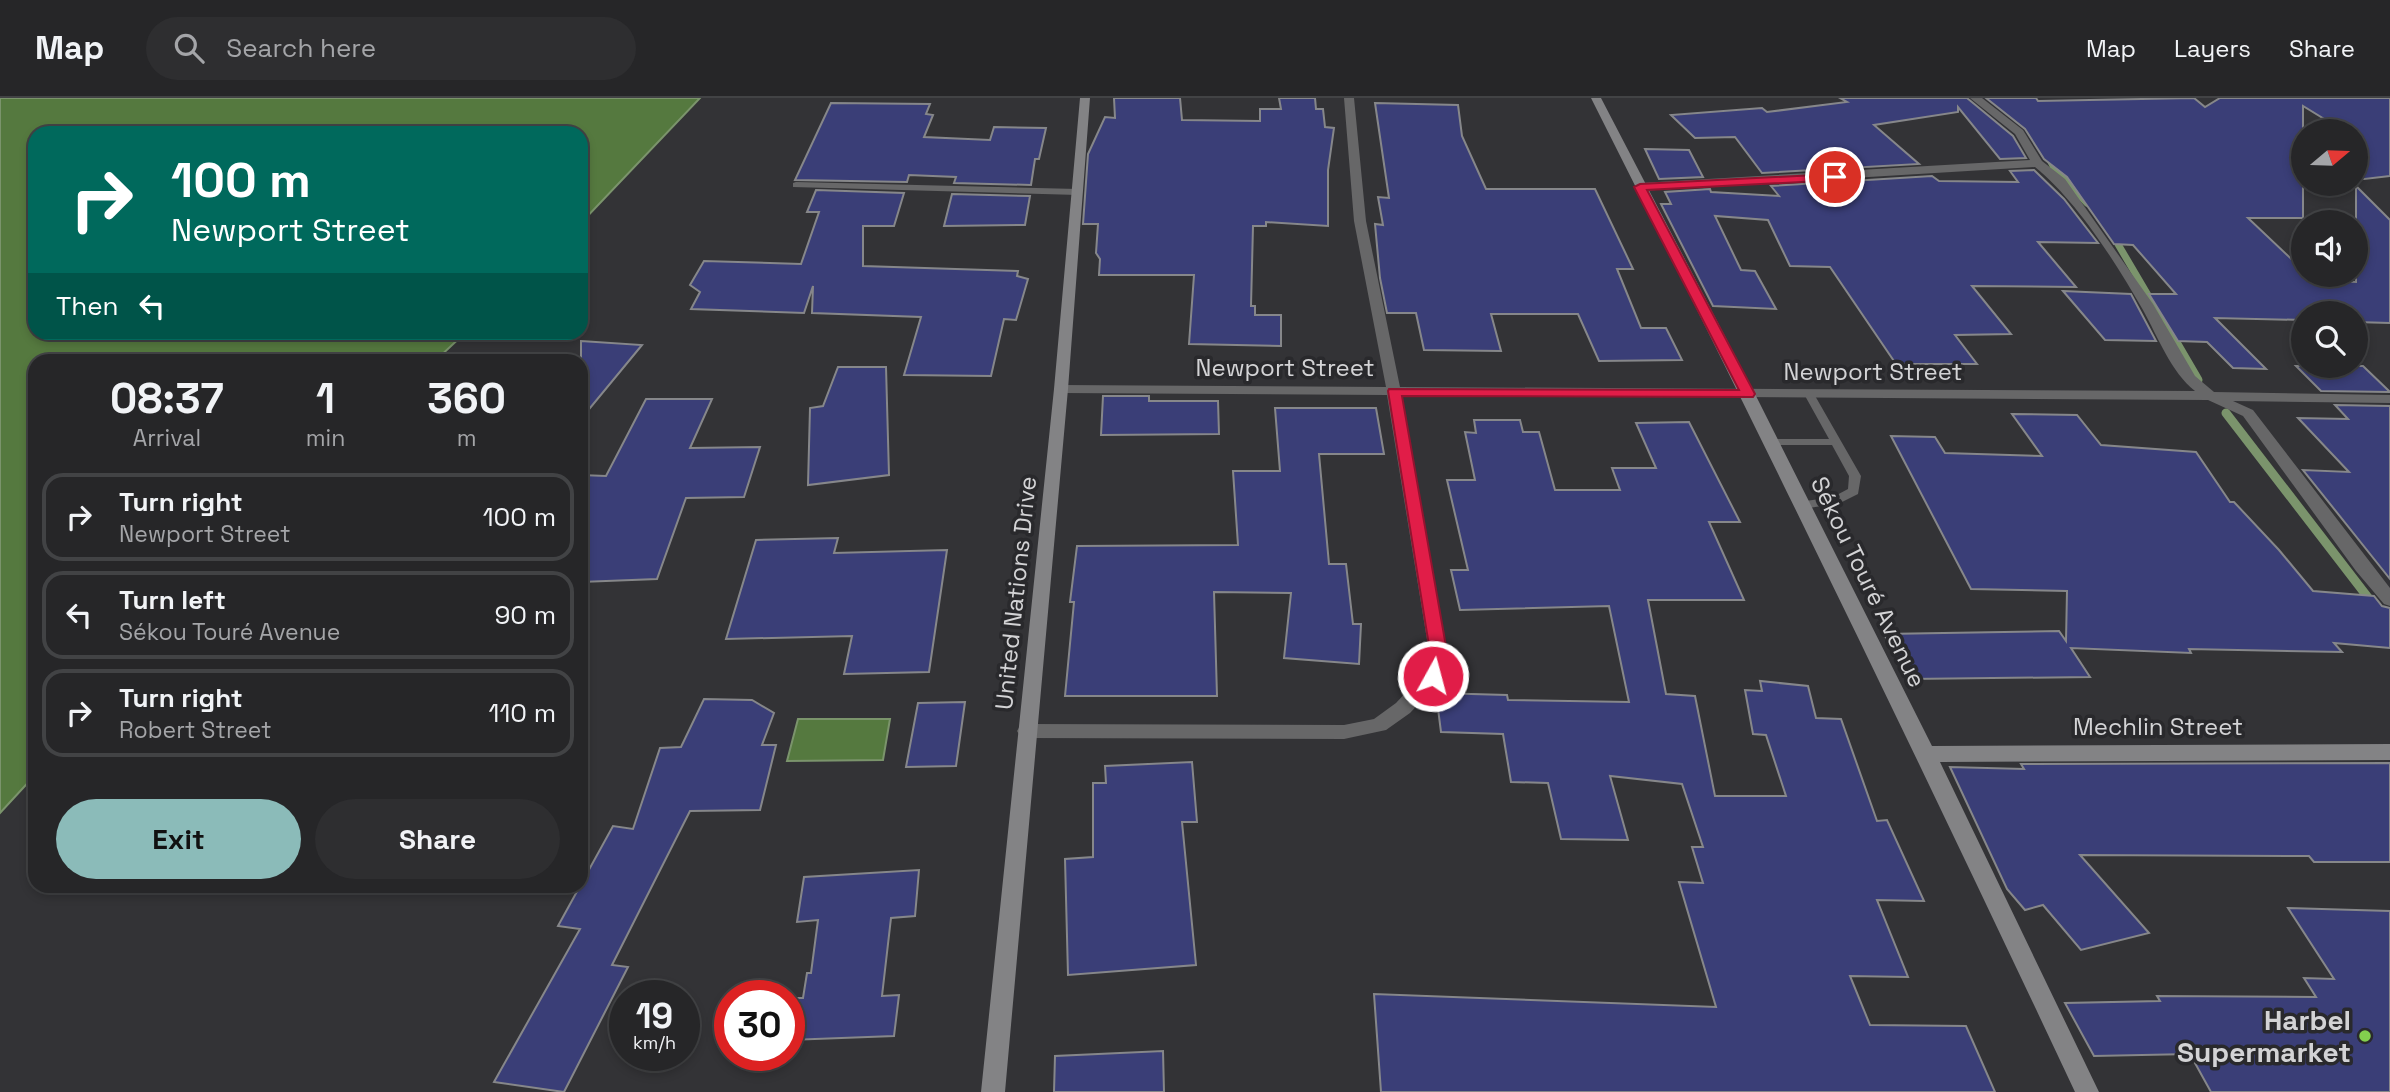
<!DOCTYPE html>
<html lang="en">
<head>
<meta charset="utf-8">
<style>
  :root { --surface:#262628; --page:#2e2e30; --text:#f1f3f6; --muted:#a4a5a8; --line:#424345; --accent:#8bbbb9 }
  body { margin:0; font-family:"Space Grotesk",sans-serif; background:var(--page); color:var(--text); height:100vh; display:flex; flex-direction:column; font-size:26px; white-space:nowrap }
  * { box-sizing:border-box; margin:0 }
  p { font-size:23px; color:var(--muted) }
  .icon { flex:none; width:38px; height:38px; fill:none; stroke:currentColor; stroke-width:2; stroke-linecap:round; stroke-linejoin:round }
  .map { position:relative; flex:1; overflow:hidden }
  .side { position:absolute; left:28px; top:256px; width:560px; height:539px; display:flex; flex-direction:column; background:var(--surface); border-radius:21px; box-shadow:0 4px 10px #0003,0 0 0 2px var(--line) }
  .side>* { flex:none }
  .guide { position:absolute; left:28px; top:28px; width:560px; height:214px; border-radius:21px; box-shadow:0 4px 10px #0003,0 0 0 2px var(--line); background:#00695c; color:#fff; overflow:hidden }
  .needle { width:46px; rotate:71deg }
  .controls { position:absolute; left:2291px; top:21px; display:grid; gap:14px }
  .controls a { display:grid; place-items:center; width:77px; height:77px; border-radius:50%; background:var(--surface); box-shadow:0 4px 10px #0003,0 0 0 2px var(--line); font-size:35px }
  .speed { position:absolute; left:609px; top:882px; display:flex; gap:14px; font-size:35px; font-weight:700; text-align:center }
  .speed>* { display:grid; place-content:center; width:91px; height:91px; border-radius:50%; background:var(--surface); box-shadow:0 4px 10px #0003,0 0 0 2px var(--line); line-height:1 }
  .speed small { font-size:18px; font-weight:400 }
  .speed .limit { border:10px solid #d22; background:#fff; color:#111 }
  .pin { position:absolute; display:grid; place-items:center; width:60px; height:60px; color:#fff; margin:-30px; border:4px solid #fff; border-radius:50%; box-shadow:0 2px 7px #0007 }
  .me { position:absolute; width:77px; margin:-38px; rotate:7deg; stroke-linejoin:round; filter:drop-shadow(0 0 5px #0008) }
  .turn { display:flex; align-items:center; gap:24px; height:147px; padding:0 28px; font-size:32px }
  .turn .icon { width:91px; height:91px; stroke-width:2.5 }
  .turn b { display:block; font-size:49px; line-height:60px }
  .then { display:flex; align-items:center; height:66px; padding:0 28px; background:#0003; gap:14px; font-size:26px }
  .eta { display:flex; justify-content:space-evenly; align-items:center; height:119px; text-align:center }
  .eta b { font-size:42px; font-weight:600; line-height:49px }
  .cta { display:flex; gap:14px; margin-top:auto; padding:14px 28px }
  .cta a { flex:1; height:80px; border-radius:42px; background:var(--accent); color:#111; font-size:28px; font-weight:600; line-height:80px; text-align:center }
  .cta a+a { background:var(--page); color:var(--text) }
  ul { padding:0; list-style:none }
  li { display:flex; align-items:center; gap:21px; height:88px; margin:0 14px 10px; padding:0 14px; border:4px solid var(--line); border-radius:21px }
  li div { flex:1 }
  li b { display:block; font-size:26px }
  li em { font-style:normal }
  header { display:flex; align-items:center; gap:42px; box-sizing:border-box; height:98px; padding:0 35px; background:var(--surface); border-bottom:2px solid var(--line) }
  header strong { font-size:33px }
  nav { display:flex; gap:38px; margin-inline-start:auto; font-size:24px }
  .search { width:490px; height:63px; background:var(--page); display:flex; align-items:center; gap:18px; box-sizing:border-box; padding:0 24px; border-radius:38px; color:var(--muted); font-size:26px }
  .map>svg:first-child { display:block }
  .water { fill:#55793f; stroke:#7b946c; stroke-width:2 }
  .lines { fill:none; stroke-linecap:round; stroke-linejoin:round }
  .stream-far1 { stroke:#7b946c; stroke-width:7 }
  .stream { stroke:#7b946c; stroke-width:9 }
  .building { fill:#3a3e77; stroke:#86878a; stroke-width:2 }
  .lane { fill:#676768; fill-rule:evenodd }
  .street { fill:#676768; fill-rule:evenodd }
  .secondary { fill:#838385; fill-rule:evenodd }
  .route { fill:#e11d48; stroke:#92132f; stroke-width:2 }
  .poi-dot { fill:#83d04e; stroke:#29292c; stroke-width:2.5 }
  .labels { text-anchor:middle; stroke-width:7; stroke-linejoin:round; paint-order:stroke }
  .street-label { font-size:24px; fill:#d3d3d5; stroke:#29292c }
  .near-poi-label { font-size:28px; font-weight:bold; fill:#d3d3d5; stroke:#29292c; text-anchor:end }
</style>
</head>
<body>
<header>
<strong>Map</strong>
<div class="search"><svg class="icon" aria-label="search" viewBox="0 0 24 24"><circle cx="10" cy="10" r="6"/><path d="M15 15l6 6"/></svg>Search here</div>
<nav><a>Map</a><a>Layers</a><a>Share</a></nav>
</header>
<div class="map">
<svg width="2390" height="994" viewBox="0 0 2390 994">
  <rect width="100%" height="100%" fill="#333336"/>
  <g class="water">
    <polygon points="0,0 700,0 581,125 581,35 35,35 35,234 465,235 436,262 35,262 35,677 0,715"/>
    <polygon points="798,621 890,621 883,662 787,663"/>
  </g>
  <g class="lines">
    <g class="stream-far1">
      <polyline points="2049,60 2055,72 2087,105"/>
      <polyline points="2112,136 2178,248"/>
    </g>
    <g class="stream">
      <polyline points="2177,246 2198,282"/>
      <polyline points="2226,315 2373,506"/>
    </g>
  </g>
  <g class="building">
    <polygon points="1114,0 1180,0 1182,22 1260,23 1260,11 1281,11 1279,0 1315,0 1316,11 1323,11 1325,29 1334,30 1328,72 1328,128 1266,124 1266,128 1253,128 1251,208 1255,208 1255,217 1281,217 1281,248 1189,246 1194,177 1099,177 1100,161 1096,155 1098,126 1083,126 1088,56 1105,19 1115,20"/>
    <polygon points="1840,0 1967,0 2013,38 2026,60 2000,61 1958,9 1958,14 1874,27 1919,66 1762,75 1735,39 1695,40 1671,17 1762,10 1767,14 1847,4"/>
    <polygon points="1986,0 2036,0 2038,3 2194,0 2205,9 2220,0 2390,0 2390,78 2356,82 2356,33 2344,33 2303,8 2303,120 2248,120 2303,172 2303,177 2313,182 2356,184 2356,88 2390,122 2390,225 2356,224 2356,215 2303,215 2303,222 2215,220 2266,271 2233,270 2207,244 2178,243 2149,196 2176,196 2133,147 2114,146 2067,79 2044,61 2025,31"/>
    <polygon points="831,5 930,6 926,16 933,17 924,39 990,42 994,29 1046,30 1039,61 1035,61 1031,87 954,85 956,79 909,77 907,84 795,82"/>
    <polygon points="1375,5 1458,7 1462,38 1486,91 1595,91 1633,171 1617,171 1641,230 1666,230 1682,262 1599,263 1578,216 1491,216 1501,253 1424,252 1416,215 1387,215 1380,180 1375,126 1383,127 1378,99 1389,100"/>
    <polygon points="1645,51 1689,52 1703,79 1659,81"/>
    <polygon points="2034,72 2064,101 2098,145 2038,144 2076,189 1972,188 2011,236 1955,237 1977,266 1896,266 1830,169 1790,168 1768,122 1715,118 1741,172 1755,173 1776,211 1713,208 1661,106 1671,106 1665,94 1710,91 1711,94 1779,98 1771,88 1932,78 1939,83 2018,84 2010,73"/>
    <polygon points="816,92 904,95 894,128 863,128 863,168 1018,173 1017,178 1028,181 1016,222 1004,221 991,278 904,277 921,219 812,215 813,188 804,215 691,211 700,194 690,187 704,163 801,166 819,114 807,114"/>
    <polygon points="952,96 1030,98 1025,127 944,128"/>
    <polygon points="2063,193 2131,196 2156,243 2105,242"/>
    <polygon points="581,243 642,247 581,321"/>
    <polygon points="2296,268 2363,268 2390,294 2321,293"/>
    <polygon points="838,269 886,269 889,377 808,387 810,310 823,308"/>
    <polygon points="1103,298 1149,298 1149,303 1218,303 1219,336 1101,337"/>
    <polygon points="646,301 712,301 690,350 760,349 744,399 686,400 657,481 581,484 581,377 606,378"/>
    <polygon points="2335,307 2390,308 2390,481 2303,372 2349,374 2298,320 2348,321"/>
    <polygon points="1275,310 1376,310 1384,356 1319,356 1329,466 1346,466 1353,526 1361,526 1359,566 1284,560 1291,495 1214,494 1217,598 1065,598 1074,504 1070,504 1077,448 1238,447 1233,373 1280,373"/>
    <polygon points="2012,316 2077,317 2101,347 2196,354 2230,404 2234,404 2279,452 2313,493 2374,498 2382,508 2390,510 2390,550 2334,545 2342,554 2189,551 2191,555 2071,550 2090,579 1909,581 1884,536 2059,533 2066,543 2067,493 1971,491 1891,338 1935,339 1945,355 2042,358"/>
    <polygon points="1474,322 1520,322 1523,334 1539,334 1555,392 1620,392 1612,370 1656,370 1636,325 1689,324 1740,424 1709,424 1744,502 1648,502 1666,596 1695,598 1715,698 1786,698 1766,637 1753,636 1745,592 1762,593 1760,583 1808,588 1816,620 1841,621 1877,723 1887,722 1924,803 1877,802 1908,879 1850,878 1870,927 1966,928 1995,994 1381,994 1374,896 1716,909 1679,784 1703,785 1692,749 1703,749 1682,686 1610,678 1628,742 1561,741 1548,685 1511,684 1503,636 1441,634 1436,595 1507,597 1508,602 1629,604 1609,508 1460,512 1451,472 1468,472 1447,382 1475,382 1465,334 1476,335"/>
    <polygon points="838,440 834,455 947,452 929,574 844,576 852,538 726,541 756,442"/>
    <polygon points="704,601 752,602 774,615 762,647 776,647 760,712 690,713 612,867 628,869 564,994 494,984 580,831 558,828 613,728 633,731 660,650 681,649"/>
    <polygon points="965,604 956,668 906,669 918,605"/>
    <polygon points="1192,664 1197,724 1182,724 1196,867 1068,877 1065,761 1093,759 1093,685 1106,685 1105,668"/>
    <polygon points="2390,665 2390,764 2314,764 2309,758 2080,757 2149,835 2081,852 2043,807 2025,812 2007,791 1950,669 2024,671 2021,666"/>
    <polygon points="919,772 915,818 891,820 882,898 899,897 894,938 789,942 789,900 803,900 807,875 811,875 818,822 797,824 804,779"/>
    <polygon points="2288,810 2390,813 2390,994 2211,994 2190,956 2094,958 2065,905 2160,903 2157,898 2316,899 2304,880 2334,881"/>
    <polygon points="1163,953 1164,994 1054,994 1055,958"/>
  </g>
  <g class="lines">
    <g class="lane">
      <polygon points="796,84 1078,91 1082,94 1078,97 793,89 793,85"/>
      <polygon points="1809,293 1814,296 1861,378 1858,396 1840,405 1803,411 1797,407 1799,404 1833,399 1848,391 1849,378 1832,347 1772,347 1767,344 1772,341 1829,341 1804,296"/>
    </g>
    <path class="street" d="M1344 0H1354L1366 123 1400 289 2195 293C2171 274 2158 239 2143 212 2116 165 2077 103 2035 69L1640 93 1634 89 1640 85 2030 62 2015 36 1970 0H1982L2023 32 2042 63 2065 81 2153 206 2195 278 2214 294 2390 297V305L2233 303 2253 312 2390 490V508L2384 506 2356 473 2243 318 2208 302 1402 297 1447 554 1440 583 1410 615 1386 632 1344 641 1027 640 1020 638 1017 633 1020 628 1027 626 1344 627 1374 621 1396 605 1424 575 1429 554 1387 297 1061 295 1054 291 1061 287 1386 289 1354 123Z"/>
    <g class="secondary">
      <polygon points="1080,0 1090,0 1068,291 1005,994 981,994 1054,291"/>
      <path d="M1591 0H1601L1755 296 1932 648 2390 646V662L1940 664 2099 994H2075C1918 660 1757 329 1591 0Z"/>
    </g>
  </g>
  <polygon class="route" points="1835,76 1839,77 1839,82 1647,92 1755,296 1753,299 1402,298 1447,554 1439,582 1427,582 1424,578 1430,554 1388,293 1389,291 1739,292 1634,89 1640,86"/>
  <circle class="poi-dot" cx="2365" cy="938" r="7"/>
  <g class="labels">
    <g class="street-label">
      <text x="1285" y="278">Newport Street</text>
      <text x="1873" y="282">Newport Street</text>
      <text transform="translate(1868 484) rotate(64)" y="8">Sékou Touré Avenue</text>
      <text transform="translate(1016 495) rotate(-84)" y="8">United Nations Drive</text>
      <text x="2158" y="637">Mechlin Street</text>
    </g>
    <g class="near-poi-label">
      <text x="2351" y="932">Harbel<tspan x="2351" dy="32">Supermarket</tspan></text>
    </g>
  </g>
</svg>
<div class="controls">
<a><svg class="needle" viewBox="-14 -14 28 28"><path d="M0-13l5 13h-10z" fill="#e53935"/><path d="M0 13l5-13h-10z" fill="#a4a5a8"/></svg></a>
<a><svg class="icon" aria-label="sound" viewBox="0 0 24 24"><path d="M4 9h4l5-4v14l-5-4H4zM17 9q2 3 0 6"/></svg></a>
<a><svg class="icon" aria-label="search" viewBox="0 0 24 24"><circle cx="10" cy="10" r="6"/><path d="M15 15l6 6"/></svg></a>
</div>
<div class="speed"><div>19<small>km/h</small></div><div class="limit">30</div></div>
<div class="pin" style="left:1835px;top:79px;background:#d93025"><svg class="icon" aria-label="arrive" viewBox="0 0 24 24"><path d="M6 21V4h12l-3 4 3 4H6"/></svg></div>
<svg class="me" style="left:1433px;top:578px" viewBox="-20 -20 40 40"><circle r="17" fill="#e11d48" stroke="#fff" stroke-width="3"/><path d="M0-11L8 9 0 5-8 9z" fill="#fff"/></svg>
<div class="guide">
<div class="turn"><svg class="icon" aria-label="right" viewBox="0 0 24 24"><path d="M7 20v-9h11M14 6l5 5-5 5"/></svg><div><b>100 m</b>Newport Street</div></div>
<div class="then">Then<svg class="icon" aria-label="left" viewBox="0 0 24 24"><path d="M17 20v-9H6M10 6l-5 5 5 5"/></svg></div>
</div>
<section class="side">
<div class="eta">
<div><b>08:37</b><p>Arrival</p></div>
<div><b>1</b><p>min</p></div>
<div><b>360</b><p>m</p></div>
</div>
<ul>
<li><svg class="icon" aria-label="right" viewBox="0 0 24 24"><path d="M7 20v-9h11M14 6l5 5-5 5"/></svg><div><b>Turn right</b><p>Newport Street</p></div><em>100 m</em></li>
<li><svg class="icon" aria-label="left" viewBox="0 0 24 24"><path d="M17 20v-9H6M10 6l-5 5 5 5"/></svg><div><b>Turn left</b><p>Sékou Touré Avenue</p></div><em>90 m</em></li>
<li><svg class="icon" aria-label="right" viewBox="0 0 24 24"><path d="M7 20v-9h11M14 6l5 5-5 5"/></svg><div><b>Turn right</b><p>Robert Street</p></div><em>110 m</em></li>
</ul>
<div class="cta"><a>Exit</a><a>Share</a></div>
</section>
</div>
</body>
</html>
